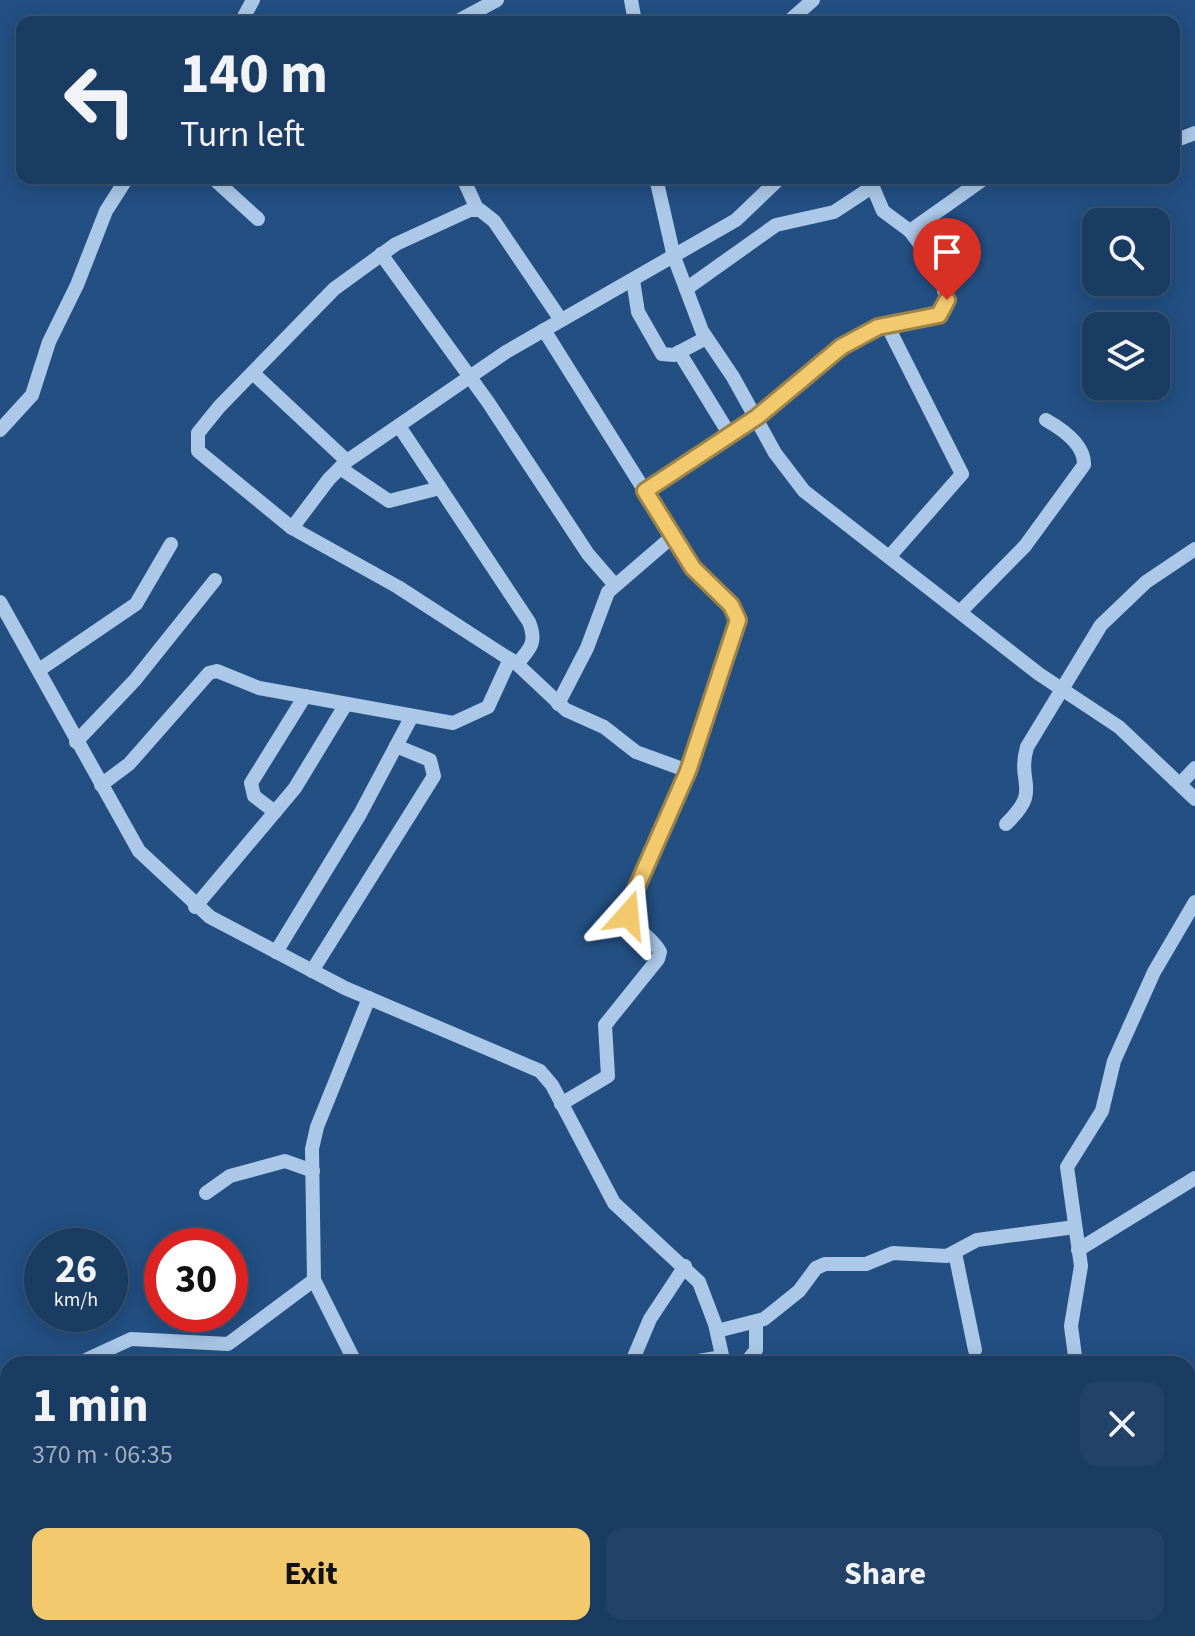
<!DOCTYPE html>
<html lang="en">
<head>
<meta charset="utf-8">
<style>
  :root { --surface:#1a3b62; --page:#234268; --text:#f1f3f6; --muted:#9fadbe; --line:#385577; --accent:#f3c96e }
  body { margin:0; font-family:"Source Sans 3",sans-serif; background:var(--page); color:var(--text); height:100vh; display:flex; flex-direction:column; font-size:30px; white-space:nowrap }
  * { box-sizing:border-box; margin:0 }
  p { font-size:26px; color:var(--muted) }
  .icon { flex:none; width:44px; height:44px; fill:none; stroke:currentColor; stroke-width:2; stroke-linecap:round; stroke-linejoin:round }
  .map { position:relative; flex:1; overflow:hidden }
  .side { position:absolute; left:0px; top:1356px; width:1196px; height:280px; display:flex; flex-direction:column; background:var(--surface); border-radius:24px 24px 0 0; box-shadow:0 4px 20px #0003,0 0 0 2px var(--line) }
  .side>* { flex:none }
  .top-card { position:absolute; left:16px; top:16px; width:1164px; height:168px; border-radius:16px; box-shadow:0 4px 20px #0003,0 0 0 2px var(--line); background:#1a3b62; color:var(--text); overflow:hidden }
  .fabs { position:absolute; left:1082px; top:208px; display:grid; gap:16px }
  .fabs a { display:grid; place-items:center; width:88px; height:88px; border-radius:16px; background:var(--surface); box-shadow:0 4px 20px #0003,0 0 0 2px var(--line); font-size:40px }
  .speed { position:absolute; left:24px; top:1228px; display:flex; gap:16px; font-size:40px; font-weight:700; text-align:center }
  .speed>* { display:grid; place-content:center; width:104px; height:104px; border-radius:50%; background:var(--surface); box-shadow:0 4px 20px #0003,0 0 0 2px var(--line); line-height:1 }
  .speed small { font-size:20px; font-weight:400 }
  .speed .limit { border:12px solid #d22; background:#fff; color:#111 }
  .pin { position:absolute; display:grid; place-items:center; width:68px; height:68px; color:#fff; margin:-82px -34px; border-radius:50% 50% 50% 0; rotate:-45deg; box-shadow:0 0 8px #0007 }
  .pin .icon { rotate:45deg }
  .me { position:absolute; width:88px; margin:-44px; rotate:18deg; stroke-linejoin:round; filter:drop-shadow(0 0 6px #0008) }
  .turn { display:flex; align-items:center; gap:28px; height:168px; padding:0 32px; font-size:36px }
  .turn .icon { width:104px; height:104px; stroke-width:2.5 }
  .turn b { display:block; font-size:56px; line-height:68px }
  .round { display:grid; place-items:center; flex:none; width:84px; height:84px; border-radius:16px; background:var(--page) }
  .head { display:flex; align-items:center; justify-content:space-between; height:136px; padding:0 32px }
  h1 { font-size:48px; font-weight:700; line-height:60px }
  .button { display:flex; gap:16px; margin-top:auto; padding:16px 32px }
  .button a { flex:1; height:92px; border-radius:16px; background:var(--accent); color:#111; font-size:32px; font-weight:700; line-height:92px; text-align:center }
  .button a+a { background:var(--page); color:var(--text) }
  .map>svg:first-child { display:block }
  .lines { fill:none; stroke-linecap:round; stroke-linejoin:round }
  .minor { stroke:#abc8e8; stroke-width:14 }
  .route-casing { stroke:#9e8348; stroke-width:20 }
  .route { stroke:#f3c96e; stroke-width:14 }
</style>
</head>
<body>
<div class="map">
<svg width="1195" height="1636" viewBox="0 0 1195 1636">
  <rect width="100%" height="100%" fill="#234f83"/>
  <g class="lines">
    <g class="minor">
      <polyline points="631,0 635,22"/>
      <polyline points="241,22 253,0"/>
      <polyline points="456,22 497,0"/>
      <polyline points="788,22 813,0"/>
      <polyline points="1174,141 1195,133"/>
      <polyline points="213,178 258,219"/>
      <polyline points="463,178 477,209"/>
      <polyline points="656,178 674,257 702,331 733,377 775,453 804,491 1039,674 1119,727 1195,799"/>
      <polyline points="869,178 883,211 910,231 985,178"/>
      <polyline points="381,254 488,402 588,554 614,584"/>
      <polyline points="633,280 638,312 662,354 674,355 706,338"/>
      <polyline points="686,289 776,225 834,212 872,187"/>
      <polyline points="561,320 494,221 480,210 470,210 396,244 334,289 219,407 198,433 198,451 292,528 398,587 517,664 566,710 604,727 636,752 688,771"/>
      <polyline points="887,325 962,474 890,556"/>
      <path d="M544 330 693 568 731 605 738 620 688 771 628 907C628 928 651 934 660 952L658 959 605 1025 608 1076 561 1104"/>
      <polyline points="679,352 730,435"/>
      <polyline points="253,373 347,461"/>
      <path d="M399 426 529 622C537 642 531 648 517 664"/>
      <polyline points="0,430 32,395 49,342 77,285 106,211 127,178"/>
      <polyline points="340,468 389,501 440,488"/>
      <path d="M645 491 757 417 841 347 878 327 932 318 945 310C950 282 926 252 910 231"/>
      <polyline points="292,528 329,479 347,461 506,352 736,220 780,178"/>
      <polyline points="0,602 139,851 210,917 345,988 540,1071 552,1085 614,1203 699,1282 715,1324 724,1364"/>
      <path d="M960 612 1025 546 1084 465C1085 445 1062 429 1046 420"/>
      <polyline points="39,670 136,604 171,544"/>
      <polyline points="558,704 587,648 608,592 673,536"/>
      <polyline points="76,742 135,680 215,580"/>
      <polyline points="1180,784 1195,768"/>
      <polyline points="101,785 129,764 209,673 217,671 259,688 453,723 488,707 510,659"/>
      <polyline points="275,812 254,796 251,783 305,696"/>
      <path d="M1006 824C1043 788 1016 786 1027 747L1101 625 1146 582 1195 549"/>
      <polyline points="195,907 295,788 346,704"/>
      <polyline points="276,952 360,814 412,716"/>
      <polyline points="312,971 434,776 430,760 396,746"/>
      <polyline points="206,1193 230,1176 285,1161 313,1171"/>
      <polyline points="1078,1250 1195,1178"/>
      <polyline points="955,1253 975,1350"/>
      <polyline points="717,1331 764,1319 799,1291 816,1268 825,1264 866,1264 893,1253 947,1256 977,1240 1075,1227"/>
      <polyline points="77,1364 131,1339 228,1344 314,1280"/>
      <polyline points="356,1364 314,1280 312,1149 317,1127 369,998"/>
      <polyline points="631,1364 650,1319 685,1266"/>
      <polyline points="681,1364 722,1357"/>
      <polyline points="745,1364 756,1350 756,1322"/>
      <polyline points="1076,1364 1071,1326 1081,1266 1067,1167 1102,1111 1114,1061 1154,972 1195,902"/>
      <polyline points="0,1403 8,1399"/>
      <polyline points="0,1554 8,1553"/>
      <polyline points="1000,1628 1001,1636"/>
      <polyline points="1132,1628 1134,1636"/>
      <polyline points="102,1636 113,1628"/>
      <polyline points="341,1636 344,1628"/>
      <polyline points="704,1636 706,1628"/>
      <polyline points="864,1636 888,1628"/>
    </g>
  </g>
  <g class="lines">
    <g class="route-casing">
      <polyline id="route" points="628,915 628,907 688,771 738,620 731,605 693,568 645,491 757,417 841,347 878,327 939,315 947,300"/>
    </g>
    <use href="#route" class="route"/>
  </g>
</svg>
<div class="fabs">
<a><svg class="icon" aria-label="search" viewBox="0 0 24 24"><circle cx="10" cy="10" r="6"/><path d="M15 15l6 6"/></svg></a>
<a><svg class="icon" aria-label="layers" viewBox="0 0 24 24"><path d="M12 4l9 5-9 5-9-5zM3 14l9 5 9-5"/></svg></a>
</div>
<div class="speed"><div>26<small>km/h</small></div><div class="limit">30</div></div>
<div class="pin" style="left:947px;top:300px;background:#d93025"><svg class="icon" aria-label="arrive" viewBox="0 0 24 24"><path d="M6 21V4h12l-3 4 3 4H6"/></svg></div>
<svg class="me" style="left:628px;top:915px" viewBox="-20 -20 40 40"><path d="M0-17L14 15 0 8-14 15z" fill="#f3c96e" stroke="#fff" stroke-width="4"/></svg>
<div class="top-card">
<div class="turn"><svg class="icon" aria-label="left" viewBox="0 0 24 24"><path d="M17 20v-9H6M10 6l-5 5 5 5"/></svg><div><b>140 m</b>Turn left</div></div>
</div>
<section class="side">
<div class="head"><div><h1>1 min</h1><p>370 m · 06:35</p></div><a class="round"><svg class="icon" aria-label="close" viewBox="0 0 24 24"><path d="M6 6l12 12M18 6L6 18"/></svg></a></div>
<div class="button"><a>Exit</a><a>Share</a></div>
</section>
</div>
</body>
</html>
